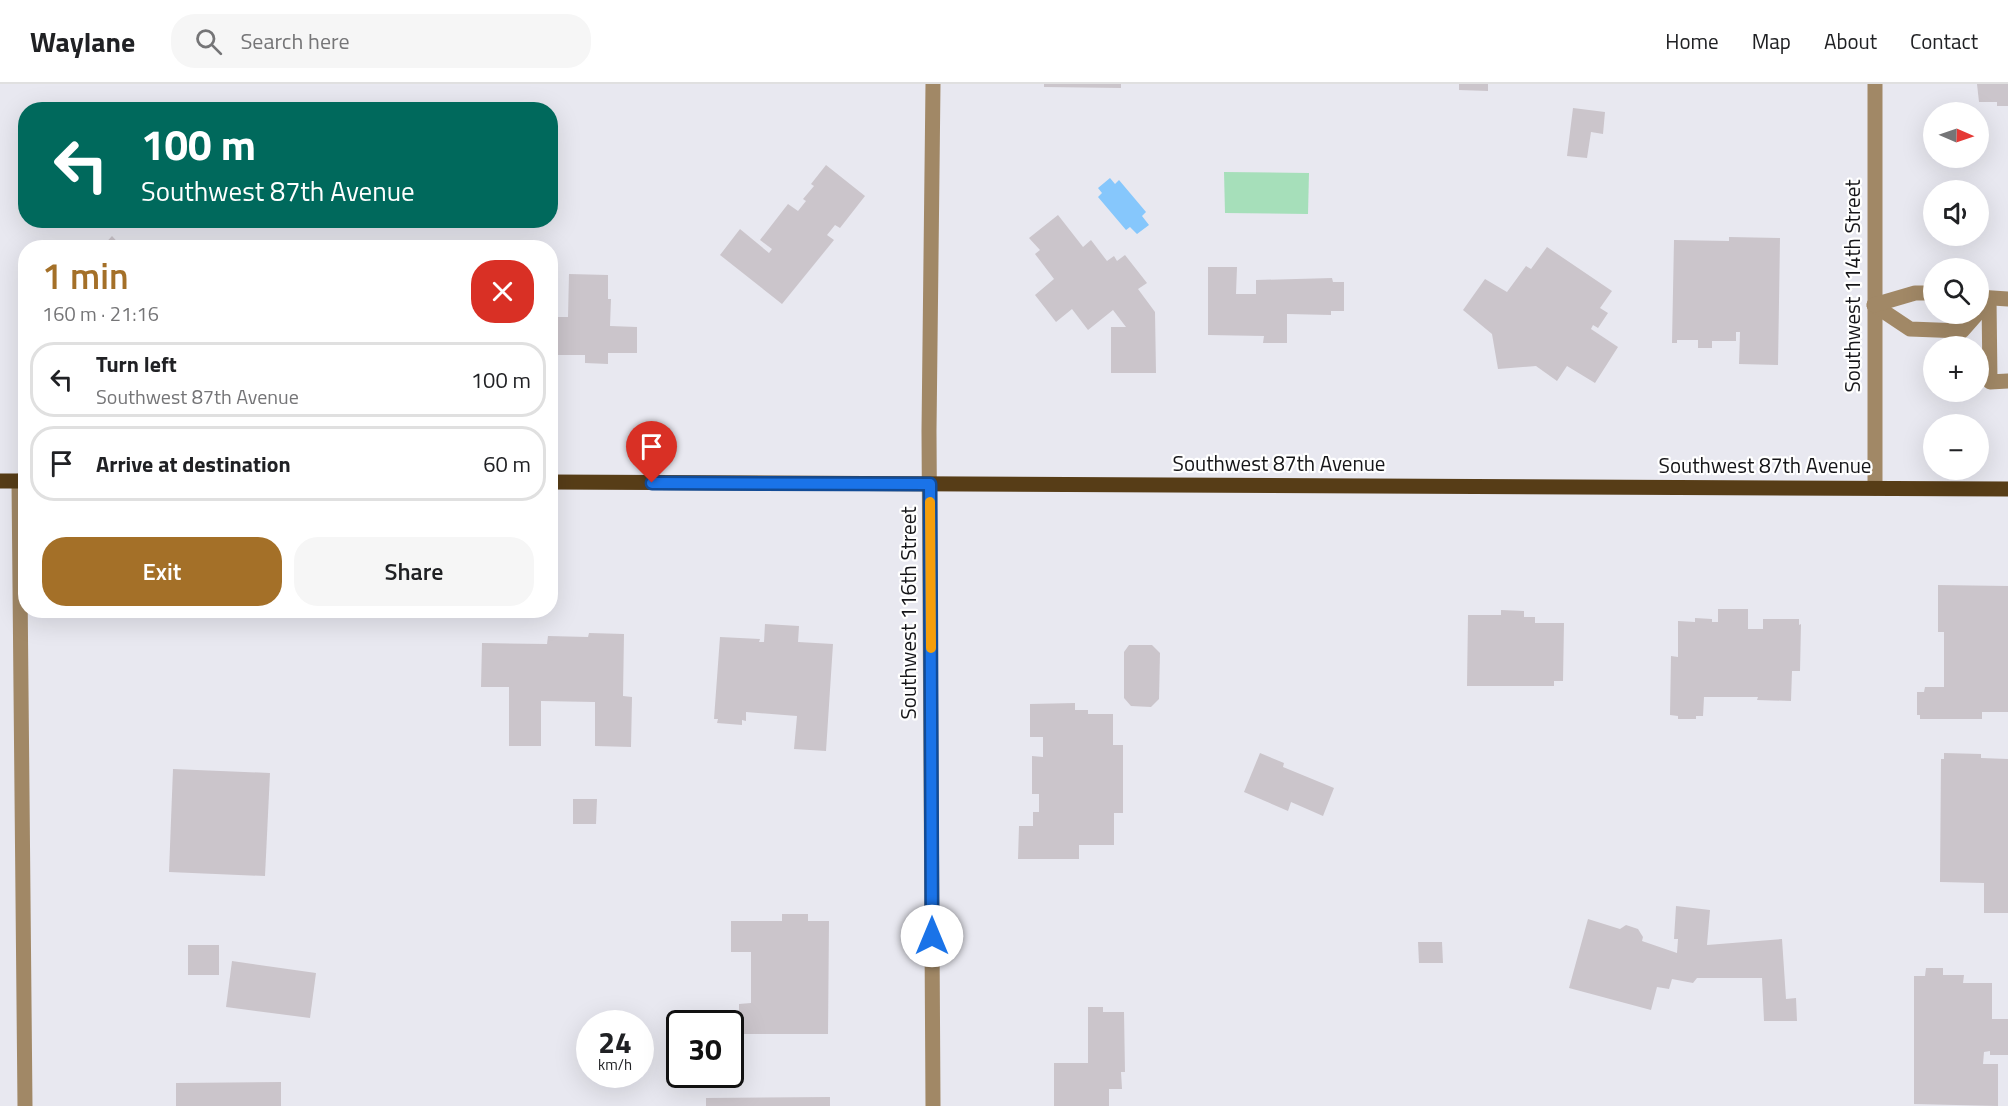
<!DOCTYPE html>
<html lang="en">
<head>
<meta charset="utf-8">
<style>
  :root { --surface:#fff; --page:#f6f6f6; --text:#202124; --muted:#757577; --line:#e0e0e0; --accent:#a47028 }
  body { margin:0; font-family:"Titillium Web",sans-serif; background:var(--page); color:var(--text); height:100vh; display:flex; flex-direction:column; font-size:22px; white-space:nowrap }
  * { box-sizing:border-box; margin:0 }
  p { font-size:20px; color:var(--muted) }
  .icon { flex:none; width:33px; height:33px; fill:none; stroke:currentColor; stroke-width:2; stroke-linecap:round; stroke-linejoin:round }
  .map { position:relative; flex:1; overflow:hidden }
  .details { position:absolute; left:18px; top:156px; width:540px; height:378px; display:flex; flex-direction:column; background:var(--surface); border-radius:24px; box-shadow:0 6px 24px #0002 }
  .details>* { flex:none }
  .banner { position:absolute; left:18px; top:18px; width:540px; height:126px; border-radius:24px; box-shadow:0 6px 24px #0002; background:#00695c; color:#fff; overflow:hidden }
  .needle { width:39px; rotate:92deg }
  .tools { position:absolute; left:1923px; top:18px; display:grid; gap:12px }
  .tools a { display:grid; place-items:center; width:66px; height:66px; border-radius:50%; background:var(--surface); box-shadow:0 6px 24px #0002; font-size:30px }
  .speed { position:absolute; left:576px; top:926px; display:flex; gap:12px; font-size:30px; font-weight:700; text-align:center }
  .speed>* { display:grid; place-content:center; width:78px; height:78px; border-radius:50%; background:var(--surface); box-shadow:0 6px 24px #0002; line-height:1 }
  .speed small { font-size:15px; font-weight:400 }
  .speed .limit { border:3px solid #111; border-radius:9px; background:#fff; color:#111 }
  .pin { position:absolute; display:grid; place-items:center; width:51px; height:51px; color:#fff; margin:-62px -26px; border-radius:50% 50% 50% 0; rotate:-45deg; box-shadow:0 0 6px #0007 }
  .pin .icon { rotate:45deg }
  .me { position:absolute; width:66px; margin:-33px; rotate:0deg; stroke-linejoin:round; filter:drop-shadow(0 0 4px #0008) }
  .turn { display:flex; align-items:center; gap:21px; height:126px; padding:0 24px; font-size:27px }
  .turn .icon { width:78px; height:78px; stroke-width:2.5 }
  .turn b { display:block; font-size:42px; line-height:51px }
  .round { display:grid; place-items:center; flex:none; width:63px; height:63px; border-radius:24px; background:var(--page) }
  .overview { display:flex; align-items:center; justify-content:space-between; height:102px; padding:0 24px }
  h1 { font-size:36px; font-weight:600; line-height:45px; color:var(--accent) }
  .cta { display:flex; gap:12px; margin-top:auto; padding:12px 24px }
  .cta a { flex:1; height:69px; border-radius:24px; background:var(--accent); color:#fff; font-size:24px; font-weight:600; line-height:69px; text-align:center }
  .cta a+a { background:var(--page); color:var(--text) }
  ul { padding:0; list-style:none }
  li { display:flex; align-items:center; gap:18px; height:75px; margin:0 12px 9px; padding:0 12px; border:3px solid var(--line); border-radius:24px }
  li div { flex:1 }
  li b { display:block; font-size:22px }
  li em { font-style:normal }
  header { display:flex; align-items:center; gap:36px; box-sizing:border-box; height:84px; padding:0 30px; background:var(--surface); border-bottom:2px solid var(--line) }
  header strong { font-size:28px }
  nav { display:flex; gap:33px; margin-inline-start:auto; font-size:21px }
  .search { width:420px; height:54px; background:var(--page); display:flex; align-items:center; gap:15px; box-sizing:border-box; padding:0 21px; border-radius:24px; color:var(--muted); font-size:22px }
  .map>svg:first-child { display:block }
  .green { fill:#a6dfba }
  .water { fill:#86c7fc }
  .building { fill:#cbc5cb }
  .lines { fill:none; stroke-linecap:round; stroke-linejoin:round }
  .minor { stroke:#a18866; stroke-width:15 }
  .major { stroke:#573d17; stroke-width:15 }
  .route-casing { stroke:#114b97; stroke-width:15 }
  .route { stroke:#1a73e8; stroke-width:10 }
  .slow { stroke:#f59e0b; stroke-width:10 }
  .labels { text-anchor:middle; stroke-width:4.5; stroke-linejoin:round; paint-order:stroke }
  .street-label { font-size:21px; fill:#151518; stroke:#fff }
</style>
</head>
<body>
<header>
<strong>Waylane</strong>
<div class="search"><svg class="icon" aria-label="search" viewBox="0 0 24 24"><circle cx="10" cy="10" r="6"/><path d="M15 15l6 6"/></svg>Search here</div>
<nav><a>Home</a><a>Map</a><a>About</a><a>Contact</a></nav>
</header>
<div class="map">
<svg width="2008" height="1022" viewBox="0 0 2008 1022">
  <rect width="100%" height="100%" fill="#e8e8f0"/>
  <polygon class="green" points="1224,88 1309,89 1308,130 1225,129"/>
  <polygon class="water" points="1110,94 1115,100 1119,96 1146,128 1142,132 1149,141 1137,150 1130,143 1126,146 1098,113 1102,109 1098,104"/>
  <g class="building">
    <polygon points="1044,0 1121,0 1121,4 1044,3"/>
    <polygon points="1459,0 1488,0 1488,7 1459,6"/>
    <polygon points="1977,0 2008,0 2008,22 1997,22 1997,18 1979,18"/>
    <polygon points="1573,24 1605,28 1603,50 1591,48 1587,74 1567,72"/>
    <polygon points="826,81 865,112 840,144 835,141 827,151 834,156 782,220 720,171 740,145 769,169 772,165 760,156 788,120 798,127 806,117 803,115 814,102 811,100"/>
    <polygon points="1058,131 1083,163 1091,156 1107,177 1114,172 1117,177 1125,171 1147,199 1138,205 1155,228 1156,289 1111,289 1111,243 1126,243 1113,226 1088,246 1072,225 1056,238 1035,211 1054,195 1035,170 1040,166 1029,154"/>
    <polygon points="112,152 123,164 101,164"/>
    <polygon points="1729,153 1780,154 1778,281 1739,280 1740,248 1736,248 1736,257 1712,257 1712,264 1698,264 1698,256 1677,256 1677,259 1672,259 1674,156 1729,157"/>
    <polygon points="1547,163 1612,207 1600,224 1608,229 1598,244 1593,241 1591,245 1618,263 1595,299 1567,282 1557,297 1536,282 1498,285 1492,250 1463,226 1485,195 1507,208 1526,182 1531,185"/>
    <polygon points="1208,183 1237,183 1236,210 1256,210 1256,196 1332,194 1333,198 1344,198 1344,227 1331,227 1331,231 1287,230 1287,259 1263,259 1264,252 1208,251"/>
    <polygon points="569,190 608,191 608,215 611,215 610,242 637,243 637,269 608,269 608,280 585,279 585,271 550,271 550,233 568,233"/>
    <polygon points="1938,501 2008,502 2008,628 1982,628 1982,635 1920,635 1920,631 1917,631 1917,608 1924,608 1925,603 1944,603 1944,548 1938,548"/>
    <polygon points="1718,525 1748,525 1748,545 1763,545 1763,535 1799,535 1799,541 1801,540 1800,587 1792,587 1791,617 1757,616 1758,613 1704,613 1703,632 1696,632 1696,635 1678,635 1678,632 1670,631 1671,572 1678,573 1678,537 1695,538 1695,534 1712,535 1712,538 1718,538"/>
    <polygon points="1501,526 1524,527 1524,533 1535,533 1535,539 1564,539 1563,597 1554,597 1554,602 1467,602 1468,531 1501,531"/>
    <polygon points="765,540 799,542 798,558 833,560 826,667 794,665 797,632 746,628 746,637 742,636 742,641 717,639 718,635 714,635 720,553 760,555 759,558 764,558"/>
    <polygon points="589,549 624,550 623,612 632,613 631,663 595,662 595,618 541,617 541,662 509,662 509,603 481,603 482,559 547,560 548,552 588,553"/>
    <polygon points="1129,561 1152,561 1160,569 1159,615 1151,623 1131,622 1124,614 1124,568"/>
    <polygon points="1075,619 1075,626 1088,626 1088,630 1113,630 1113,661 1123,661 1123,729 1114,729 1114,761 1079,761 1079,775 1018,775 1019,742 1033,742 1033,728 1039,728 1039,710 1032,710 1032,672 1043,673 1043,653 1030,653 1030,620"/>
    <polygon points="1260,669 1284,679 1283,683 1334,704 1323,732 1291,718 1288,727 1244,708"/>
    <polygon points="1944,669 1981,670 1981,674 2008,675 2008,829 1984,829 1984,799 1940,798 1941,675 1944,675"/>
    <polygon points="173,685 270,689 265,792 169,788"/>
    <polygon points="573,715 597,715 596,740 573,740"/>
    <polygon points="1676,822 1710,826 1707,861 1782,855 1786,915 1796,914 1797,937 1764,937 1762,894 1697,894 1693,899 1672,895 1669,905 1657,903 1651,926 1569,904 1588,835 1620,845 1626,841 1638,845 1643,853 1642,857 1677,869 1678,855 1674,855"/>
    <polygon points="782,830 808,830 808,837 829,837 828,950 739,950 739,920 751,919 751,868 731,868 731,837 782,837"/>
    <polygon points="1418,858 1442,858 1443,879 1419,879"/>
    <rect x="188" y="861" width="31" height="30"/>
    <polygon points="232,877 316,889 310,934 226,923"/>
    <polygon points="1926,884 1943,884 1943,891 1964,891 1963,899 1992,899 1992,935 2008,935 2008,971 1990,971 1990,967 1984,968 1983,980 1998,980 1998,1022 1914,1020 1914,892 1925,892"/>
    <polygon points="1088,923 1103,923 1103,928 1124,928 1125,988 1121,988 1122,1005 1109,1005 1109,1022 1054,1022 1054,979 1088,979"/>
    <polygon points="281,998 281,1022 176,1022 176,999"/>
    <polygon points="830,1013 830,1022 706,1022 706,1014"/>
  </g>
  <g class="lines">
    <g class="minor">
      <polyline points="933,0 929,347 933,1022"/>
      <polyline points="1875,0 1875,404"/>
      <polyline points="1978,213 2008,215"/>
      <polyline points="1989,215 1990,298 2008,297"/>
      <polyline points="1874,221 1910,245 1962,247 1977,230"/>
      <polyline points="1874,221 1915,209 1934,209"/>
      <polyline points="19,397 25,1022"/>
    </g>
    <g class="major">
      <polyline points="0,397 26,397"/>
      <polyline points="550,398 2008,405"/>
    </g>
  </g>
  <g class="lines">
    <g class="route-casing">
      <polyline id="route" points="652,399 930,400 932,852"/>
    </g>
    <use href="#route" class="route"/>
    <polyline class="slow" points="930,418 931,564"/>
  </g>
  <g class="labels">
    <g class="street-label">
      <text transform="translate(1853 202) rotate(-90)" y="7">Southwest 114th Street</text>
      <text x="1279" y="387">Southwest 87th Avenue</text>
      <text x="1765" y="389">Southwest 87th Avenue</text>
      <text transform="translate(909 529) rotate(-90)" y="7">Southwest 116th Street</text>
    </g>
  </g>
</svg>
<div class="tools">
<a><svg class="needle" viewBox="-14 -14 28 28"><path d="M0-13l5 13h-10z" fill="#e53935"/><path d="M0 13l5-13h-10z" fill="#757577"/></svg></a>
<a><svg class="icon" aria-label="sound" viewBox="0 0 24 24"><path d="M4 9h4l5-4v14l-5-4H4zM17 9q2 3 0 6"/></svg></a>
<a><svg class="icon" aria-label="search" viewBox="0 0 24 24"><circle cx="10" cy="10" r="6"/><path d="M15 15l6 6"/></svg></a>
<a>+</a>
<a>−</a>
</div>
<div class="speed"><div>24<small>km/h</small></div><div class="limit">30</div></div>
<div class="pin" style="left:652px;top:399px;background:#d93025"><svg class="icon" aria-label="arrive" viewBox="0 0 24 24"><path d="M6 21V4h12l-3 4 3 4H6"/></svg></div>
<svg class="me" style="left:932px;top:852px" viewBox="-20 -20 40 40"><circle r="19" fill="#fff"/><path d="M0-13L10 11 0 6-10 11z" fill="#1a73e8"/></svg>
<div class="banner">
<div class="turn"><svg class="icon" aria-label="left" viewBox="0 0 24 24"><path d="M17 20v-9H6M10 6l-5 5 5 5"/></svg><div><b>100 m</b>Southwest 87th Avenue</div></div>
</div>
<section class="details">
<div class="overview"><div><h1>1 min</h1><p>160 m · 21:16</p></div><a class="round" style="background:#d93025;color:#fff"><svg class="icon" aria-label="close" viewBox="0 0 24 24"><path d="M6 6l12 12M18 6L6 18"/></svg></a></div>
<ul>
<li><svg class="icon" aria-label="left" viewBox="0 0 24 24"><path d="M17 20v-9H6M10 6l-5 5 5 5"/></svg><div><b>Turn left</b><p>Southwest 87th Avenue</p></div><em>100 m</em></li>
<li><svg class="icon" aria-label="arrive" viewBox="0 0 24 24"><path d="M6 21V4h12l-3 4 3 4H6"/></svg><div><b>Arrive at destination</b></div><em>60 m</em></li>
</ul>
<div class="cta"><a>Exit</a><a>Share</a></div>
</section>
</div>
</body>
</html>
